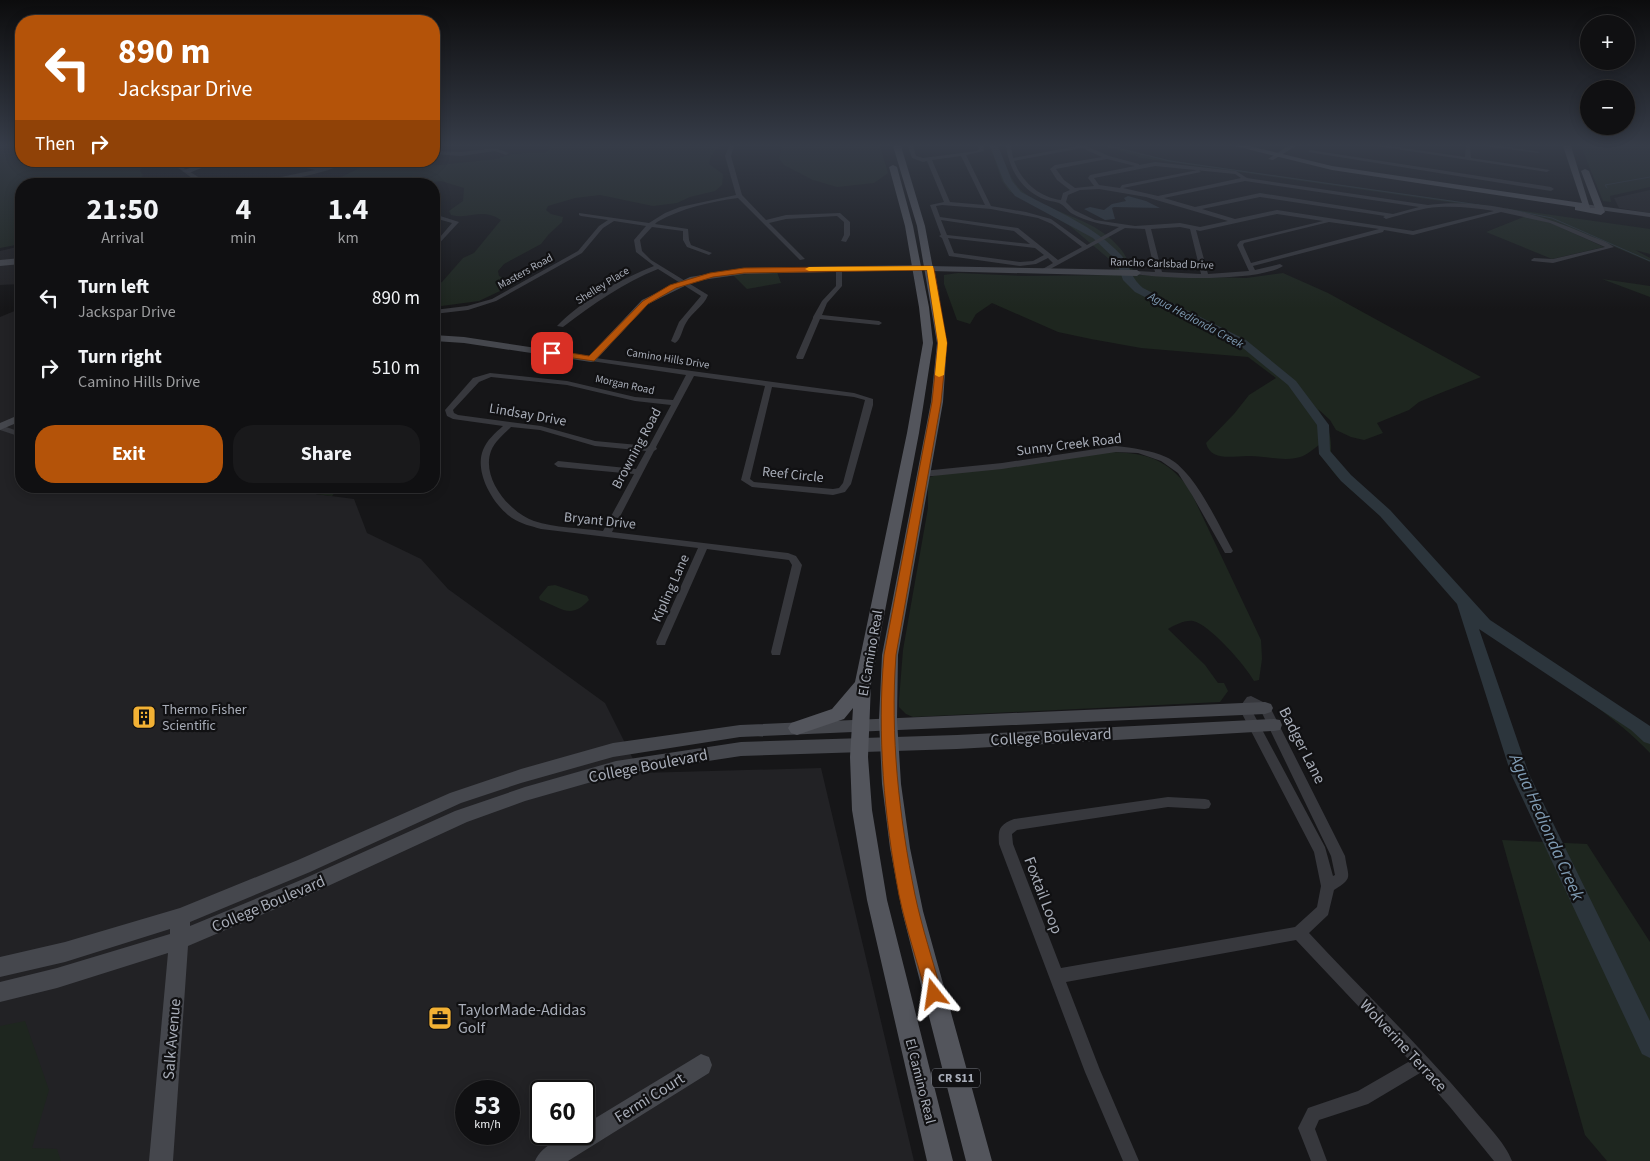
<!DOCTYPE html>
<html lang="en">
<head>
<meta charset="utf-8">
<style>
  :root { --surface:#101012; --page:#19191b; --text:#f1f3f6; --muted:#9c9d9f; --line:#303032; --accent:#b45309 }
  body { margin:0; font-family:"Source Sans 3",sans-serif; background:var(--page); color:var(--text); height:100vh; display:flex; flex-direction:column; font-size:19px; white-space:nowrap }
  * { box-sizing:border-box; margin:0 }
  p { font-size:16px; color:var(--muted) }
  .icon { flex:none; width:28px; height:28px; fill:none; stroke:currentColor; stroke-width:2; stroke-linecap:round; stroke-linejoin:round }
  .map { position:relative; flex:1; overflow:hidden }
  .sheet { position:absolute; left:15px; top:178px; width:425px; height:315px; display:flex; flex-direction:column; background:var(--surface); border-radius:20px; box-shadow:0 2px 12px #0003,0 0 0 1px var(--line) }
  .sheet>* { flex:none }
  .guide { position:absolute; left:15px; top:15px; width:425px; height:152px; border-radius:20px; box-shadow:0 2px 12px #0003,0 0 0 1px var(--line); background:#b45309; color:#fff; overflow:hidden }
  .fabs { position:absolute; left:1580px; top:15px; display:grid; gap:10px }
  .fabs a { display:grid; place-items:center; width:55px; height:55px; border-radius:50%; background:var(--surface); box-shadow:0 2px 12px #0003,0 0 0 1px var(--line); font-size:25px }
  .speed { position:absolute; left:455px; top:1080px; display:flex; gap:10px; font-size:25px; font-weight:700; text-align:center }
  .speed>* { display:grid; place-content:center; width:65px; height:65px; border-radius:50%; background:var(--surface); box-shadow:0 2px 12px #0003,0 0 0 1px var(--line); line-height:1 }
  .speed small { font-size:12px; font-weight:400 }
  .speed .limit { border:2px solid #111; border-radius:8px; background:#fff; color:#111 }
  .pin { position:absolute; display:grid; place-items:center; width:42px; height:42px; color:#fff; margin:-21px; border-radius:10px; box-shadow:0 2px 8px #0006 }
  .me { position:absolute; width:55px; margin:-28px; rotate:345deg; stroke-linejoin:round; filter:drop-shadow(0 0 4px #0008) }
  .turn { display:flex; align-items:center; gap:18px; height:105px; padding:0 20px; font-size:22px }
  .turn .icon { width:65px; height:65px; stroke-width:2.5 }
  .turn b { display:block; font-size:35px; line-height:42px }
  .then { display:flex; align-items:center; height:48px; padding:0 20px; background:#0003; gap:10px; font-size:19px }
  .eta { display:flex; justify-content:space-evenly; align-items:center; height:85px; text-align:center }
  .eta b { font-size:30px; font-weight:700; line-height:35px }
  .primary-button { display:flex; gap:10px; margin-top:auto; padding:10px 20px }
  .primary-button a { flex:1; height:58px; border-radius:20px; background:var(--accent); color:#fff; font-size:20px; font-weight:700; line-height:58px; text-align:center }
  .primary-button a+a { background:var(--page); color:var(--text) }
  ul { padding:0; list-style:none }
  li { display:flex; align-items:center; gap:15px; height:70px; padding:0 20px }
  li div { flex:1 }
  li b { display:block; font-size:19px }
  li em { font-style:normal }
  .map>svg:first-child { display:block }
  .built { fill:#222225; fill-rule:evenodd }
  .green { fill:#1e261f }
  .water { fill:#2c353c }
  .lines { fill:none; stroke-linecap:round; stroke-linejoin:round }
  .stream { stroke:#2c353c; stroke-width:1 }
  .river { fill:#2c353c; fill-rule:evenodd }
  .street { fill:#37383d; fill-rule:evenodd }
  .secondary { fill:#45474d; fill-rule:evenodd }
  .primary { fill:#53555c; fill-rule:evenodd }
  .route { fill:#b45309; stroke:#753606 }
  .slow { fill:#f59e0b }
  .labels { text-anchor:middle; stroke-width:4.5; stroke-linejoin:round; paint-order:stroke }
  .far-street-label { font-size:11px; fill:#a8adb8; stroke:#111113 }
  .far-water-label { font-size:12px; font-style:italic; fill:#7f9bb3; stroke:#111113 }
  .shield { fill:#111113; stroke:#7b7e86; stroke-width:1 }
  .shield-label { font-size:12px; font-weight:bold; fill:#a8adb8 }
  .street-label { font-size:14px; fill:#a8adb8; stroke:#111113 }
  .poi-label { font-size:14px; fill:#a8adb8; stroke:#111113; text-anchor:start }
  .near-street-label { font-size:16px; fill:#a8adb8; stroke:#111113 }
  .near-poi-label { font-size:16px; fill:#a8adb8; stroke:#111113; text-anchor:start }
  .near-water-label { font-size:18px; font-style:italic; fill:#7f9bb3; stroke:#111113 }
</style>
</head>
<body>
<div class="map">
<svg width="1650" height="1161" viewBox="0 0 1650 1161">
  <rect width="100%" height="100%" fill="#161618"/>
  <g class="built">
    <polygon points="1650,190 1650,213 1619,208 1614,198"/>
    <polygon points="21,246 21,284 0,285 0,251"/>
    <path d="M17 310 21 312V486H255L354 499 367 533 421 559 448 589 605 703 640 773 821 768 914 1161H0V317ZM466 1091H509V1134H466ZM541 1091H584V1134H541Z"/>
  </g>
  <g class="green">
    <polygon points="0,146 21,146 21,161 148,161 135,166 142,168 140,171 143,175 137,181 156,181 158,184 21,184 21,244 0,248"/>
    <path d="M547 146H720L711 155 709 164 723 174 722 185 715 191 690 197 677 203 653 206 600 195 575 198 548 206 546 210 551 214 563 217 562 222 549 234 541 244 504 264 498 271 499 276 515 284 479 301 434 307V286L442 282 463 258 474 253 501 220C481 207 471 220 451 215L449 211 463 201 464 188 441 181 416 184H317L341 177 366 165 384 161 440 165 496 159 513 154 547 152 550 148Z"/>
    <polygon points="782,146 880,146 888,173 874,183 837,187 813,180 784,165 779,159"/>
    <path d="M990 146H998C1004 160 1009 177 1019 188 1044 213 1093 216 1118 246 1126 254 1130 266 1136 275L1246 278 1283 273 1328 293 1481 377 1438 394 1419 402 1409 410 1377 423 1383 433 1364 440 1351 437 1336 430 1330 420 1318 409C1327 424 1332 434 1331 452L1352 478 1392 513 1497 630 1650 727V753C1614 715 1570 689 1527 659 1511 648 1493 638 1478 625 1443 593 1421 551 1386 519 1362 496 1329 480 1319 445 1312 450 1305 457 1296 458 1281 461 1265 456 1250 456 1236 455 1211 463 1206 443L1234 414 1249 395 1276 378 1248 357 1141 348 1091 339 1058 332 992 303 976 314 970 324 957 320 944 284V275L958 273 1021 276 1115 275V264L1070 226 1009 191 1002 181Z"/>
    <polygon points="1105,146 1115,146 1168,160 1650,229 1650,254 1635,250 1650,258 1650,262 1559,223 1525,213 1141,158"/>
    <polygon points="1581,146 1650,146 1650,187 1610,196 1611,202 1603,201"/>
    <polygon points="1526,216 1553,224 1604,247 1552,259 1486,232"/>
    <polygon points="777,272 781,283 747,289 733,275"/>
    <polygon points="1602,279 1650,286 1650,297"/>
    <path d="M1111 452C1148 453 1166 459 1189 488L1261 640 1262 659 1259 680 1254 681C1246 666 1209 624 1193 621 1185 620 1175 625 1168 629L1205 665 1218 683H1224L1228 691 1220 702 913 717 906 714 899 707V700L903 650 928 508V478L936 475Z"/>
    <polygon points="255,486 340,486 332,496"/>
    <path d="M555 585 587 596 589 600C571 620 562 608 540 600L539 597 548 586Z"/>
    <polygon points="1502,840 1587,844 1650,942 1650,1161 1607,1161 1585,1135"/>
    <polygon points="25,1021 49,1090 32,1148 57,1149 61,1161 0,1161 0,1026"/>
  </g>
  <polygon class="water" points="1128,196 1146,201 1160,208 1114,207 1112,208 1115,219 1105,220 1084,209 1090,207 1104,210 1112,204 1126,201 1124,198"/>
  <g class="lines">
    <g class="stream">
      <polyline points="1108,146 1170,161 1479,205"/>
      <polyline points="1607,188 1605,185 1650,177"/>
      <polyline points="1507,209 1552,218 1650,261"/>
    </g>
    <path class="river" d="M990 146H998L1012 181 1021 192C1056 211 1095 226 1122 256 1131 266 1129 276 1143 288L1246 340 1296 381 1329 425 1330 451 1351 475 1390 510 1490 620 1650 726V744L1644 742 1631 730 1479 629 1529 774 1650 1021V1058L1642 1054 1511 774 1457 604 1380 516 1341 481 1319 454 1317 425 1288 385 1238 344 1135 292 1123 280 1116 260 1093 238 1015 196 1004 182Z"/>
    <g class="street">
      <path d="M729 146H734L731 156 742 195 766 220 786 215 840 213 850 222V235L846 242 841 241 844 235V222L837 216 786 219 769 223 805 259 800 260 738 198C709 202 682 208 657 222L655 224 688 229 689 240 691 245 712 253 709 255 687 247 683 240V231L652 227 640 240 642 251 651 260 708 295C704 306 692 312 686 323 682 329 681 340 675 343L671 341 679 322 701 296 658 269C623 283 593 304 563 327L557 326C582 300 621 279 654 266L636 252 634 240 646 226 614 221 603 228 582 253 496 301 468 310 434 314V310L467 306 492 299 578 251 599 226 608 220 581 216 579 215V213L649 223 665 213 680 207 736 195 725 156Z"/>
      <path d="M908 146H913L916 156 923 158 977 151 979 149 978 146H983L984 151 966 155 991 206 1026 212 1051 219 1087 245 1119 227C1102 224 1086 222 1071 213 1067 210 1064 205 1059 203 1053 201 1047 201 1041 198 1020 188 1009 168 1006 146H1011L1013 158 1078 146H1086L1109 156 1139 164V165L1155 162 1236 171 1247 178 1428 205C1481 198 1538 213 1586 234 1595 238 1606 241 1614 247L1553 263 1532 261 1531 260 1534 258 1553 259 1605 247 1550 223 1501 212 1413 235 1384 230 1383 232 1253 266 1255 270 1280 264 1283 266C1258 282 1165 279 1135 274L1134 273 1137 271 1155 272 1145 229 1125 228 1043 273 1041 272V270L1053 263 1048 258 1036 264 1020 266 949 256 942 238 939 236 941 235 930 205 944 202 927 161 923 162 912 158ZM1082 148 1102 157 1055 165 1050 169 1057 180 1070 190 1063 193 1061 200C1039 197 1022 182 1014 161ZM961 156 985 205 950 202 932 160ZM1107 159 1135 166 1090 175 1088 178 1094 186 1075 188 1064 180 1056 169ZM1155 166 1235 174 1241 178 1158 196 1123 188 1201 172 1198 170 1122 185 1120 188 1099 185 1094 178ZM1245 181 1419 207 1393 214 1260 193 1195 207 1164 198ZM1099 189 1146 197 1228 221 1200 227 1180 223 1135 226 1095 220 1074 210 1066 202 1068 195 1080 190ZM1260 197 1385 216 1383 217 1386 219C1404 214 1421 208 1439 207 1457 206 1476 208 1494 211L1413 231 1277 210 1235 219 1202 209ZM942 205 991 209 1038 218 1052 224 1082 247 1058 260 1018 228 940 217 936 206ZM1277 214 1323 221 1240 241 1237 245 1249 271 1208 274 1196 230 1200 231ZM941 220 1014 231 1030 244 947 235ZM1329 222 1379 229 1251 263 1243 245 1244 243ZM1180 227 1190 229 1201 274 1162 272 1151 229ZM948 238 1035 248 1044 255 1033 261 1020 262 954 253Z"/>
      <polygon points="1376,146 1390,146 1465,157 1466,146 1470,146 1471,158 1550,170 1547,172"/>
      <polygon points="1484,146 1501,146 1540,152 1538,153"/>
      <polygon points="495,148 509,153 506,155 495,151 461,156 434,154 434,151 461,152"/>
      <polygon points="1310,150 1551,187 1554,189 1551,191 1308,152"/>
      <path d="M277 161C291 161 305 168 320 168 330 168 340 161 350 161 320 178 230 193 197 180 188 177 182 169 174 166 167 164 155 166 147 167L144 165 147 163 174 162 200 178 230 183 276 178 315 170Z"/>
      <polygon points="434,214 459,222 434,249 434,244 452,223 434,218"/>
      <polygon points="839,267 842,269 842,286 827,303 822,315 879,321 882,323 879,325 820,319 804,357 803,359 797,359 796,357 813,318 813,317 822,301 836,286 836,269"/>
      <path d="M588 357 854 393 873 399V405L851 484 845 492 833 495 752 487 741 480 765 386 694 376 656 447 657 449 654 451 612 532 788 553 796 556 802 565 780 655H772L771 652 792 565 789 560 707 549 666 642 665 645H657L656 642 698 548 541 529C531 526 521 524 512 518 493 505 474 472 483 450 487 440 495 433 503 426L453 419 447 416 445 410 473 378 490 373 567 381 635 397 673 400 686 375 591 361H588ZM491 377 567 385 635 401 671 405 649 446 595 441 541 426 458 415 454 413 453 410 479 382ZM772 387 854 397 865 400 843 483 839 488 833 489 754 482 750 479ZM511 427 540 430 595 446 646 451 636 469 558 461 554 464 558 467 634 474 603 531C582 528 554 528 534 521 509 512 481 478 491 451 495 441 504 434 511 427Z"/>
      <polygon points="0,425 21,432 21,437 0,430"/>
      <path d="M1116 446C1133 448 1150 450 1166 457 1194 469 1218 524 1233 551L1231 553H1225L1192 495 1178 473 1161 461 1138 453 1116 452 1002 469 923 477 919 474 923 471 1002 463Z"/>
      <path d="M1251 696 1269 705 1345 856C1348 877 1354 878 1334 890L1328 915 1309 933C1363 991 1420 1046 1471 1106 1484 1122 1505 1142 1512 1161H1494L1450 1107 1420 1073 1368 1104 1319 1120 1315 1129 1327 1161H1311L1298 1128 1308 1108 1358 1091 1410 1061 1296 940 1066 982 1100 1070 1139 1161H1123L1085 1072 999 844C998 829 999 825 1014 819L1168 797 1205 799 1209 800 1211 804 1209 808 1205 809 1168 807 1017 830 1012 834 1013 844 1061 968 1295 927 1317 907 1321 886 1314 852 1239 708 1247 697ZM1253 706 1261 711 1331 856 1335 875 1333 876 1325 847 1251 709Z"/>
    </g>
    <g class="secondary">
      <polygon points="1288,146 1296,146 1273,160 1268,159"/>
      <polygon points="208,161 219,161 189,173 182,171"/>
      <polygon points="1584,204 1650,213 1650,217 1592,209 1588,212 1584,210"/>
      <polygon points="21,258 21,264 0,266 0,260"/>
      <polygon points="917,265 921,268 920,270 744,274 695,281 648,304 595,361 591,362 464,343 434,341 434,335 464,337 589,356 642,300 690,277 744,268"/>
      <polygon points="927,266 1137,270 1141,273 1137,276 930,271 926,268"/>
      <polygon points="21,414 21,421 0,430 0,423"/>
      <polygon points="1265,702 1271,704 1273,708 1271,712 1265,714 740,737 613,757 521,783 461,803 310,872 190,922 190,926 301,880 455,811 525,787 616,761 741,742 957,735 1274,719 1280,720 1282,725 1280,730 1274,731 957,749 741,756 616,775 525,801 467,822 315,892 188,946 173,1161 149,1161 168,953 57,988 0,1002 0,982 57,968 170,934 170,929 65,962 0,977 0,957 65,942 180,908 298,860 450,793 521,769 613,743 740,725"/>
      <path d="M701 1054 709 1057 712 1065 709 1073 568 1161H535C542 1144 567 1134 584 1134V1125Z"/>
    </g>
    <g class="primary">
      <polygon points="893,146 901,146 925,226 947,343 943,402 898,655 897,720 901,784 910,848 923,911 992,1161 966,1161 902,911 890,848 882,784 879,720 882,655 931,402 937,343 917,226"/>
      <polygon points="1235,146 1249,146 1332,166 1582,203 1563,146 1571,146 1590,208 1595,208 1581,171 1585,169 1589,171 1605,212 1601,215 1575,210 1575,207 1332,170"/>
      <polygon points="893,165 897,167 913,226 929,307 933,343 919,433 871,684 868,757 872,810 887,900 953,1161 927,1161 867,900 852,810 850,757 853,708 844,719 797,735 791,733 788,728 791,723 832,709 855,682 907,433 923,343 919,307 905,226 889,167"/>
    </g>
  </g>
  <linearGradient id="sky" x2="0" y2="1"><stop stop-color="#0c0c0d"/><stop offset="0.47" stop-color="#363c48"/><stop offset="1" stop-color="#363c48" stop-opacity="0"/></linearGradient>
  <rect width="1650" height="309" fill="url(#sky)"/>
  <path class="route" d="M930 266 934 268 947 343 941 402 896 655C890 735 899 817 915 895 922 928 933 961 942 994L940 1000 934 1003 928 1000 926 994C917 961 906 928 899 895 884 816 877 735 884 655L932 402 938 343 927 270 744 273 713 277 676 288 648 304 594 361 552 355 548 353 552 350 589 356 643 301 670 285 710 273 744 268Z"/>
  <polygon class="slow" points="933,266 947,343 944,375 939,377 935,375 938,343 927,270 809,271 805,269 809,267"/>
  <defs>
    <g id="building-square" transform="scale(1.25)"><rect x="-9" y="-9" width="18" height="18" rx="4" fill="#f2b134" stroke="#111113"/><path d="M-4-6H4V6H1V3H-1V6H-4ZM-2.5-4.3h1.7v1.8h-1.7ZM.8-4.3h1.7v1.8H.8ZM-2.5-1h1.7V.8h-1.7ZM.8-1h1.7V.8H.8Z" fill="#111"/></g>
    <g id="office-square" transform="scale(1.25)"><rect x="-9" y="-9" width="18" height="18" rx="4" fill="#f2b134" stroke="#111113"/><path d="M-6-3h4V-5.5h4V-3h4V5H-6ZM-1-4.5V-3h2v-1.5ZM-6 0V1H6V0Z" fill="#111"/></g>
  </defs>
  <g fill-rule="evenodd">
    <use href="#building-square" x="144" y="717"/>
    <use href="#office-square" x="440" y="1018"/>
  </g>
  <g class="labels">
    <g class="far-street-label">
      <text transform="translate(1162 263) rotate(2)" y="4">Rancho Carlsbad Drive</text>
      <text transform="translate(525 271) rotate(-29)" y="4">Masters Road</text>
      <text transform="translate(602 285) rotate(-32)" y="4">Shelley Place</text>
      <text transform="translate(668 358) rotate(9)" y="4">Camino Hills Drive</text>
      <text transform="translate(625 384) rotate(12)" y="4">Morgan Road</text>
    </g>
    <g class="far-water-label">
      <text transform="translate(1196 320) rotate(28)" y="4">Agua Hedionda Creek</text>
    </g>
    <rect class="shield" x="932" y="1068.5" width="48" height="19" rx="4"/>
    <g class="shield-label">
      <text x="956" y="1082">CR S11</text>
    </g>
    <g class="street-label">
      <text transform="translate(528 414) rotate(10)" y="5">Lindsay Drive</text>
      <text transform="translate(1069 444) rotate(-7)" y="5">Sunny Creek Road</text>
      <text transform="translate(636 448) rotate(-62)" y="5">Browning Road</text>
      <text transform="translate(793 474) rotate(6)" y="5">Reef Circle</text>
      <text transform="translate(600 520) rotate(6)" y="5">Bryant Drive</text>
      <text transform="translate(670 588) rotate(-66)" y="5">Kipling Lane</text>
      <text transform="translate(870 653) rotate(-80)" y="5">El Camino Real</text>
      <text transform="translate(921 1081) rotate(76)" y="5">El Camino Real</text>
    </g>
    <g class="poi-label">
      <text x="162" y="714">Thermo Fisher<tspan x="162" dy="16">Scientific</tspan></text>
    </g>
    <g class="near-street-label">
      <text transform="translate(1051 736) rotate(-3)" y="6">College Boulevard</text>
      <text transform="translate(1303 745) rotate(63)" y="6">Badger Lane</text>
      <text transform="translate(648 765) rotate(-11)" y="6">College Boulevard</text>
      <text transform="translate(1044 895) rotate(69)" y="6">Foxtail Loop</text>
      <text transform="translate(268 903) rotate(-23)" y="6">College Boulevard</text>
      <text transform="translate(171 1039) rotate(-85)" y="6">Salk Avenue</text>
      <text transform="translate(1404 1045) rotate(47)" y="6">Wolverine Terrace</text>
      <text transform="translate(649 1097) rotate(-32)" y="6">Fermi Court</text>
    </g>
    <g class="near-poi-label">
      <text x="458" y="1015">TaylorMade-Adidas<tspan x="458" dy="18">Golf</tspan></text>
    </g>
    <g class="near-water-label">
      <text transform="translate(1547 827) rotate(66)" y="6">Agua Hedionda Creek</text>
    </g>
  </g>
</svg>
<div class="fabs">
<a>+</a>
<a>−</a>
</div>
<div class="speed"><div>53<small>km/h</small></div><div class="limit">60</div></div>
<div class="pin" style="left:552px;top:353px;background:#d93025"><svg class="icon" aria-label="arrive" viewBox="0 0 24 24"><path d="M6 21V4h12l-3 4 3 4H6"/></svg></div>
<svg class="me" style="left:934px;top:994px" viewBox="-20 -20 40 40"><path d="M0-17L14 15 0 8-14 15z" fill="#b45309" stroke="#fff" stroke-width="4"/></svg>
<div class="guide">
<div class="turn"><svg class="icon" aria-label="left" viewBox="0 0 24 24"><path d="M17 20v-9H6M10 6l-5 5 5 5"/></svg><div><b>890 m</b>Jackspar Drive</div></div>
<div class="then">Then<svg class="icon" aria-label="right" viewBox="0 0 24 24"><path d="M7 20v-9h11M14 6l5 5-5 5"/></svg></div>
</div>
<section class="sheet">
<div class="eta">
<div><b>21:50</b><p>Arrival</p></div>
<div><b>4</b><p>min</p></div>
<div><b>1.4</b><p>km</p></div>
</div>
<ul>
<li><svg class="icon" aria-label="left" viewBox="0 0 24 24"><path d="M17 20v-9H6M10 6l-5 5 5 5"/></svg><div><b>Turn left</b><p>Jackspar Drive</p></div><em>890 m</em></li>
<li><svg class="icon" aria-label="right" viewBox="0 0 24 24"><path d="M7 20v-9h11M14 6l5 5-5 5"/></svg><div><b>Turn right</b><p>Camino Hills Drive</p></div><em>510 m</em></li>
</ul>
<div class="primary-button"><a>Exit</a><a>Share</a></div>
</section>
</div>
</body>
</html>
